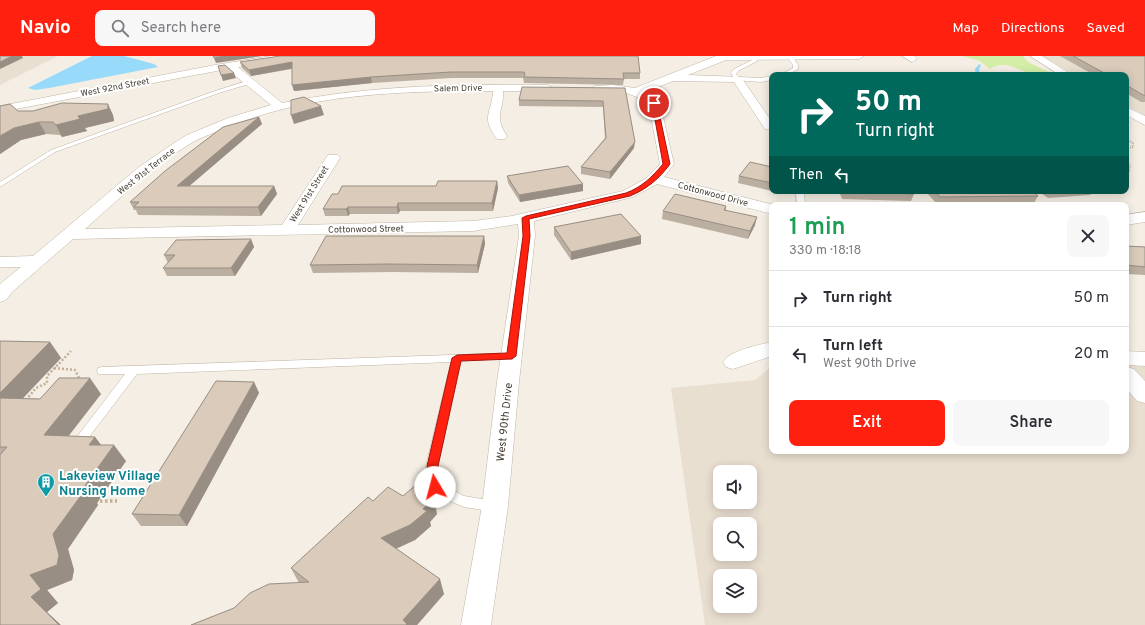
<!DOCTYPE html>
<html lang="en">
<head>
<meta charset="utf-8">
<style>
  :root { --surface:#fff; --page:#f7f7f7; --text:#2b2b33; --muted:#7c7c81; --line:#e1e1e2; --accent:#ff2010 }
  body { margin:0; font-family:Overpass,sans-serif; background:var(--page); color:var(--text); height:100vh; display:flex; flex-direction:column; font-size:15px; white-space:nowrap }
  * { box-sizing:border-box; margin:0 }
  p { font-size:13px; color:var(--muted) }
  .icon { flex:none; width:22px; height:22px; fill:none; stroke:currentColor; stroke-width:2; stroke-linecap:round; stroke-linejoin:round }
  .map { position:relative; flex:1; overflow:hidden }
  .sheet { position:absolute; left:769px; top:146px; width:360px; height:252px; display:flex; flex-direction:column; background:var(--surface); border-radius:8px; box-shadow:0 2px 10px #0003 }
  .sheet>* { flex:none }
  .top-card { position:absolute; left:769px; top:16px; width:360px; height:122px; border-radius:8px; box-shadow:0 2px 10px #0003; background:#00695c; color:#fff; overflow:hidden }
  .fabs { position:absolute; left:713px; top:409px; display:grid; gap:8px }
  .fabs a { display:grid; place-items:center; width:44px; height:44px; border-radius:8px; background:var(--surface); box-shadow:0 2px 10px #0003; font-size:20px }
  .pin { position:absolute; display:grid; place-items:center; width:34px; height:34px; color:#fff; margin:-17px; border:2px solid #fff; border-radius:50%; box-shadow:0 1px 4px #0007 }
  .me { position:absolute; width:44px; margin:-22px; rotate:352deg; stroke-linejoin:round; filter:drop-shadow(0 0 3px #0008) }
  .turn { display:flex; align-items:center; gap:14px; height:84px; padding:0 20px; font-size:18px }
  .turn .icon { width:52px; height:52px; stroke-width:2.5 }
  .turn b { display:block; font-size:28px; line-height:34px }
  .then { display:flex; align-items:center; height:38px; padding:0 20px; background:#0003; gap:8px; font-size:15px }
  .round { display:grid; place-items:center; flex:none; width:42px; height:42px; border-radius:8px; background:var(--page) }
  .overview { display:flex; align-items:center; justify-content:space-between; height:68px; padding:0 20px }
  h1 { font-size:24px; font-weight:600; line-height:30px; color:#1e9e55 }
  .button { display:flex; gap:8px; margin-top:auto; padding:8px 20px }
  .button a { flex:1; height:46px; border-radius:8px; background:var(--accent); color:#fff; font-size:16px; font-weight:600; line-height:46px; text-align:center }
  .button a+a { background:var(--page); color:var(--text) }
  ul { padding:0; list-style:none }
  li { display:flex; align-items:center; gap:12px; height:56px; padding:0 20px; border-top:1px solid var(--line) }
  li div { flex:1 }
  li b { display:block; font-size:15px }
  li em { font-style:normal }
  header { display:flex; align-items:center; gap:24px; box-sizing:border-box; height:56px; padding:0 20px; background:var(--accent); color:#fff }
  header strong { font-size:19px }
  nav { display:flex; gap:22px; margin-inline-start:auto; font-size:14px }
  .search { width:280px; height:36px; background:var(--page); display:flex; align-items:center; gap:10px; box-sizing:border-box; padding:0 14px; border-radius:8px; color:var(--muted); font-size:15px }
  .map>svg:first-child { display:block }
  .residential { fill:#e9dfd1; fill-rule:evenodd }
  .green { fill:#d4eea8 }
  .water { fill:#98daf9 }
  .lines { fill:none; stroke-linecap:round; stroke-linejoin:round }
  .stream { fill:#98daf9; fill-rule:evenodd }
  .lane-casing { stroke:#c1b5a5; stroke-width:1 }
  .street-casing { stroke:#c1b5a5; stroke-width:1 }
  .path-far2 { stroke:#c4af95; stroke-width:1.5; stroke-dasharray:1 1; stroke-linecap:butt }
  .path-far1 { stroke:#c4af95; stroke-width:2.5; stroke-dasharray:2 2; stroke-linecap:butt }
  .path { stroke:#c4af95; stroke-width:3.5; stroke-dasharray:2.5 2.5; stroke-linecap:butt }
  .lane { fill:#fff; fill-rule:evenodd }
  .street { fill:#fff; fill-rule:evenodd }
  .wall { fill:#bbafa1 }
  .shaded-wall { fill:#998e83 }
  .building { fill:#dacbbb; stroke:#998e83 }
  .route { fill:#ff2010; stroke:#a6150a }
  .labels { text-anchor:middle; stroke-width:4; stroke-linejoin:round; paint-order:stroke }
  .far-street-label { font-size:9px; fill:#473e33; stroke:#fff }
  .street-label { font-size:11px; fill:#473e33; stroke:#fff }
  .near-culture-label { font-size:13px; font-weight:bold; fill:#0d838f; stroke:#fff; text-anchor:start }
</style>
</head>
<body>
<header>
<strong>Navio</strong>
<div class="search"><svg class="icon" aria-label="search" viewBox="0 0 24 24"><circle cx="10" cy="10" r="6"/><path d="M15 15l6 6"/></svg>Search here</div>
<nav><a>Map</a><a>Directions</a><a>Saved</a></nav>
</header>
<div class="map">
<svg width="1145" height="569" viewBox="0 0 1145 569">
  <rect width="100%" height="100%" fill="#f4eee4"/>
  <g class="residential">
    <polygon points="0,0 58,0 0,29"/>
    <polygon points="1042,0 1145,0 1145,60 1126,49 1126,19 1075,19"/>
    <path d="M1126 307 1145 308V569H705L671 332 755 324 772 310V395H1126ZM720 416H750V446H720ZM720 468H750V498H720ZM720 520H750V550H720Z"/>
  </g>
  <path class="green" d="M963 0H1023L1028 6 1055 19C1049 19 1041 20 1035 19 1020 15 1005 3 990 13L980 5Z"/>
  <polygon class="water" points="92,0 124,0 154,8 158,11 49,32 35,34 28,32"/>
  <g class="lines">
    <polygon class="stream" points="979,8 981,9 979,13 980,19 976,19 975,13"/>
    <g class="lane-casing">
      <g id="lane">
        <polygon points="752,0 756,0 757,5 738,15 736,18 739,21 761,22 772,20 772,24 761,26 735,24 731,17 734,13 752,4"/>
        <polygon points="787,0 792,0 798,9 798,13 787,19 780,19 793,12 793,9"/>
        <polygon points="250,24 253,26 252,27 219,37 55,96 0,131 0,126 51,94 215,35"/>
        <polygon points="796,135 804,135 805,149 797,149"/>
        <polygon points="512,297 516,298 517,300 516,302 461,305 438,410 441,428 464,440 500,446 502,450 500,454 495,456 464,451 438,440 431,435 429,431 426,410 451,306 137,318 86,385 82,387 78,385 76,382 125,318 98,318 97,315 98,312 102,311"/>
      </g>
    </g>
    <g class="street-casing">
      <g id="street">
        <path d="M271 0H294L289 3 238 11 282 47C371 29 458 28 548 29L553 32 548 35H503C504 56 493 59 507 80L505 83H497C480 60 492 58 493 35 400 35 304 37 218 75 208 79 198 83 188 89 150 112 118 144 85 173L282 169 328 99H338L340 102 298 169 473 165 512 160 623 135 645 123 660 108 648 45 626 37 594 34 593 32 594 30 613 29 635 32 716 0H864L859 3 726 4 688 19 741 21 772 66V73H765L734 26 673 25 646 36 657 41 659 43 674 108 664 121 774 149H772V158L657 128 633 141 534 165 535 180 519 326 508 450 491 569H461L482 450 497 326 519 180 518 168 473 175 73 183 12 236 6 244 0 246V228L21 211H0V201L33 200 139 111 174 87 187 79 228 62 271 49 227 13 0 56V50L215 9Z"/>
        <polygon points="902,0 914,0 917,3 912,6"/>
        <polygon points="1030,0 1042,0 1072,19 1060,19"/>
        <polygon points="1126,51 1145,60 1145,69 1126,59"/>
        <polygon points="1145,156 1145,166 1126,169 1126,159"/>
        <path d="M772 286V300L733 313 726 311 723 306C730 294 759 289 772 286Z"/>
        <polygon points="1126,295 1145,296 1145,310 1126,309"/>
        <polygon points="1126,311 1134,313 1145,325 1145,347 1137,345 1126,332"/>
      </g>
    </g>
    <g class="path-far2">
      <polyline points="1126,83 1133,87 1133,91 1126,92"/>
      <polyline points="1126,104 1130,109 1129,116 1126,116"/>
    </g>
    <g class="path-far1">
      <polyline points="54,312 75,314 79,322 76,325"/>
      <polyline points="26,344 36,332 47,327 47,320 71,295"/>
    </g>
    <polyline class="path" points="95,445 117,445"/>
    <use href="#lane" class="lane"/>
    <use href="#street" class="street"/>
  </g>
  <g class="wall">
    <polygon points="1060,0 1145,0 1145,46 1141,46 1126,37 1126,19 1094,19"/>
    <polygon points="240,6 640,17 640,23 624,23 623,29 524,27 523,22 451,22 372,27 294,35 292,13 251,20 242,12"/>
    <polygon points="625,32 634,92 610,123 581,118 581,111 605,82 603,51 519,50 519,44"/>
    <polygon points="0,50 18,55 113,59 114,65 85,72 87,75 62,81 60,79 46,78 21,84 0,98"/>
    <polygon points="259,61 262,68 189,130 274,130 277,138 261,160 138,159 136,154 134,154 130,146"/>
    <polygon points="772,111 772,135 738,127 739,120"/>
    <polygon points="507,120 583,135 520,146 508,127"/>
    <polygon points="497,125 498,132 493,155 400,155 398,158 350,158 348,160 325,160 323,153 338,138"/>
    <polygon points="839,135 912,135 914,138 911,145 842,143"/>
    <polygon points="925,135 1032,135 1038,140 1034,147 937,148"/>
    <polygon points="1038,135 1093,135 1090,139 1048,142"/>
    <polygon points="726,150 726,154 755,169 748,183 662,163 663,155"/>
    <polygon points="554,171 641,188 571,204 554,179"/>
    <polygon points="484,180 485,188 478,217 392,216 313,217 310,209"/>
    <polygon points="251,183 254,191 235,220 167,220 163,212 168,207 164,199"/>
    <polygon points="1126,190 1145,191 1145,219 1126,218"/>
    <polygon points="0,285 50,286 61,302 23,342 40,343 101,338 68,380 95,381 101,389 126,405 97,447 98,449 68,493 74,514 72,524 47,534 58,547 47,556 0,569"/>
    <polygon points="254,326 259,337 187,470 141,470 132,458"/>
    <polygon points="403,440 437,458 430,466 431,470 415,484 396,493 444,538 417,569 191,569 299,527 291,512 373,445"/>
  </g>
  <g class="shaded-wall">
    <polygon points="12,0 22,0 23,2 0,13 0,6"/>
    <polygon points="224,0 262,0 216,7 214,2"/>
    <polygon points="292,6 294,12 251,20 249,14"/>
    <polygon points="234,17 236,22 223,25 221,19"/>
    <polygon points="371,21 372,27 294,35 292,29"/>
    <polygon points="108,48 113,59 114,65 85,72 87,75 62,81 56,69"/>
    <polygon points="321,50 324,59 294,68 291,59"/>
    <polygon points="259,61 262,68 180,138 177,130"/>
    <polygon points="39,66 46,78 21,84 0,98 0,80 14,72"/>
    <polygon points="635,86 634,92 610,123 610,116"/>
    <polygon points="497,125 498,132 493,155 492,147"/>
    <polygon points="583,128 583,135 520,146 519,139"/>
    <polygon points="274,130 277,138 261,160 258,151"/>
    <polygon points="398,147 400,155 398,158 397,151"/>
    <polygon points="348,151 350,158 348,160 346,153"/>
    <polygon points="757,161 755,169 748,183 750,175"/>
    <polygon points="484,180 485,188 478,217 477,209"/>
    <polygon points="641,180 641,188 571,204 571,196"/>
    <polygon points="251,183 254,191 235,220 231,212"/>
    <polygon points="50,286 61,302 8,358 0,348 0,337"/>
    <polygon points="90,322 101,338 57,395 44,379"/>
    <polygon points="254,326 259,337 187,470 179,459"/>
    <polygon points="95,381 107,397 89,389"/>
    <polygon points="114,389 126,405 97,447 98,449 68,493 74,514 72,524 47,534 58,547 47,556 61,569 59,569 31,541 30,519 53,478 82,434"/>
    <polygon points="434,442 437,458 430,466 431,470 415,484 386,497 381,482 423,453"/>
    <polygon points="440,523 444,538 417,569 405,569 403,564"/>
  </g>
  <g class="building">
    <polygon points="0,0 12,0 0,6"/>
    <polygon points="213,0 224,0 214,2"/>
    <polygon points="280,0 638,0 640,17 623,17 624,23 524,21 525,17 523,16 451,16 371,21 292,29 292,6 249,14 240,6"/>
    <polygon points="1073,0 1145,0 1145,40 1126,29 1126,19 1108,19"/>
    <polygon points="225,9 234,17 221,19 218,10"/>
    <polygon points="522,31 625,32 635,86 610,116 581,111 606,82 603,45 519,44"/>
    <polygon points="304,41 321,50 291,59 291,44"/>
    <polygon points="62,47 108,48 108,53 78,60 80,63 56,69 53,66 39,66 14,72 0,80 0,50 10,48 18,55 33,55"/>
    <polygon points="259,61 177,130 274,130 258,151 134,151 139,146 130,146 165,115 223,71"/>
    <polygon points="750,106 772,111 772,127 739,120"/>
    <polygon points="568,110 583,128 519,139 507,120"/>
    <polygon points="438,125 497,125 492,147 398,147 397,151 348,151 346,153 323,153 332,138 338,138 342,130 436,130"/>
    <polygon points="845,135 912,135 914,138"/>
    <polygon points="935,135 1032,135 1038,140 940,141"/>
    <polygon points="675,138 726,150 724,154 757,161 750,175 663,155"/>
    <polygon points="621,158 641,180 571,196 554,171"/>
    <polygon points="326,180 484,180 477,209 390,208 310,209"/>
    <polygon points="251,183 231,212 163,212 175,199 164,199 176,184"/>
    <polygon points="1126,190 1145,191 1145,211 1126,209"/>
    <polygon points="0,285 50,286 0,337"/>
    <polygon points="59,322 90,322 44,379 95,381 89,389 114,389 82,434 85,434 53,478 59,499 57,509 30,519 41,533 31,541 59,569 0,569 0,399 7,391 0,391 0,342 40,343"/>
    <polygon points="216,325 254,326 179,459 132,458"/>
    <polygon points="417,428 424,436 434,442 423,453 427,455 410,469 381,482 440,523 403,564 407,568 406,569 191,569 234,552 250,537 269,528 309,526 291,512 368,441 373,445 388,431 403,440"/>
  </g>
  <path class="route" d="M654 46 657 47 670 108C659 123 647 133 630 140L529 163 530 180 516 300 512 303 461 305 438 410 441 431 439 434 435 435 431 434 427 410 452 302 457 299 507 297 523 180 522 162 526 160 626 137C642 131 652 121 663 108L652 47Z"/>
  <defs>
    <g id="building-pin" transform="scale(0.9)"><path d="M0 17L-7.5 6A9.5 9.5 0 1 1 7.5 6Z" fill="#0f9aa8" stroke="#fff"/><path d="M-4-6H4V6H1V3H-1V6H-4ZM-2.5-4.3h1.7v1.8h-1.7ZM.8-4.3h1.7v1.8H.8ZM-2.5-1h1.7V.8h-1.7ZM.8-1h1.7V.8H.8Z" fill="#fff"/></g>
  </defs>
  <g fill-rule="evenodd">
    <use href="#building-pin" x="46" y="426"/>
  </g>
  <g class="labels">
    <g class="far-street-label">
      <text transform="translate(115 31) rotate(-11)" y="3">West 92nd Street</text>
      <text transform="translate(458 32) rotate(-1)" y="3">Salem Drive</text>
      <text transform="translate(146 115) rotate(-38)" y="3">West 91st Terrace</text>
      <text transform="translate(309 138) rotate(-58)" y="3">West 91st Street</text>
      <text transform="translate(713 138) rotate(15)" y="3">Cottonwood Drive</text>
      <text transform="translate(366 173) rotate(-1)" y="3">Cottonwood Street</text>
    </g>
    <g class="street-label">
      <text transform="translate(504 366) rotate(-84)" y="4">West 90th Drive</text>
    </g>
    <g class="near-culture-label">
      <text x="59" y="424">Lakeview Village<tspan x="59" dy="15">Nursing Home</tspan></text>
    </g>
  </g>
</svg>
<div class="fabs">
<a><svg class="icon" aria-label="sound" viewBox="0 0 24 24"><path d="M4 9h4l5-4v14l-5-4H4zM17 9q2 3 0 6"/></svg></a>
<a><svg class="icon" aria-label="search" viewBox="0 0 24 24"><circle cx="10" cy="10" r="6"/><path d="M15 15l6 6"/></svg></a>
<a><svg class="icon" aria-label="layers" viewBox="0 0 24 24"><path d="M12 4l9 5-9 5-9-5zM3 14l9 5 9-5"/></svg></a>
</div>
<div class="pin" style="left:654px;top:47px;background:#d93025"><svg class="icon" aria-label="arrive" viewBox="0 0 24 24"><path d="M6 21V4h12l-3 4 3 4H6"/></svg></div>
<svg class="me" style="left:435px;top:431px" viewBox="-20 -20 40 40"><circle r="19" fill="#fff"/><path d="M0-13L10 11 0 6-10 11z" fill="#ff2010"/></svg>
<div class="top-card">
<div class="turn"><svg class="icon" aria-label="right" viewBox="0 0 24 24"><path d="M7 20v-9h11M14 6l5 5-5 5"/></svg><div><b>50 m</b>Turn right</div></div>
<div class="then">Then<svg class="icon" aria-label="left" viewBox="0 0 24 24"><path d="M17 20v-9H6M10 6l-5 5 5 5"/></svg></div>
</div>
<section class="sheet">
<div class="overview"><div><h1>1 min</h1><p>330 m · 18:18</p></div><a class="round"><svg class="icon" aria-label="close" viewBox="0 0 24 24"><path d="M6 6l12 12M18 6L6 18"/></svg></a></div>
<ul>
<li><svg class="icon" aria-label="right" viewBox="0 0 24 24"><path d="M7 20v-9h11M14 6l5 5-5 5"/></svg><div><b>Turn right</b></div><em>50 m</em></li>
<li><svg class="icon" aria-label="left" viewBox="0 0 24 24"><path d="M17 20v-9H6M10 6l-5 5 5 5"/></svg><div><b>Turn left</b><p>West 90th Drive</p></div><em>20 m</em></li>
</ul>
<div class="button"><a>Exit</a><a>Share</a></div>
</section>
</div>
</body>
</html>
